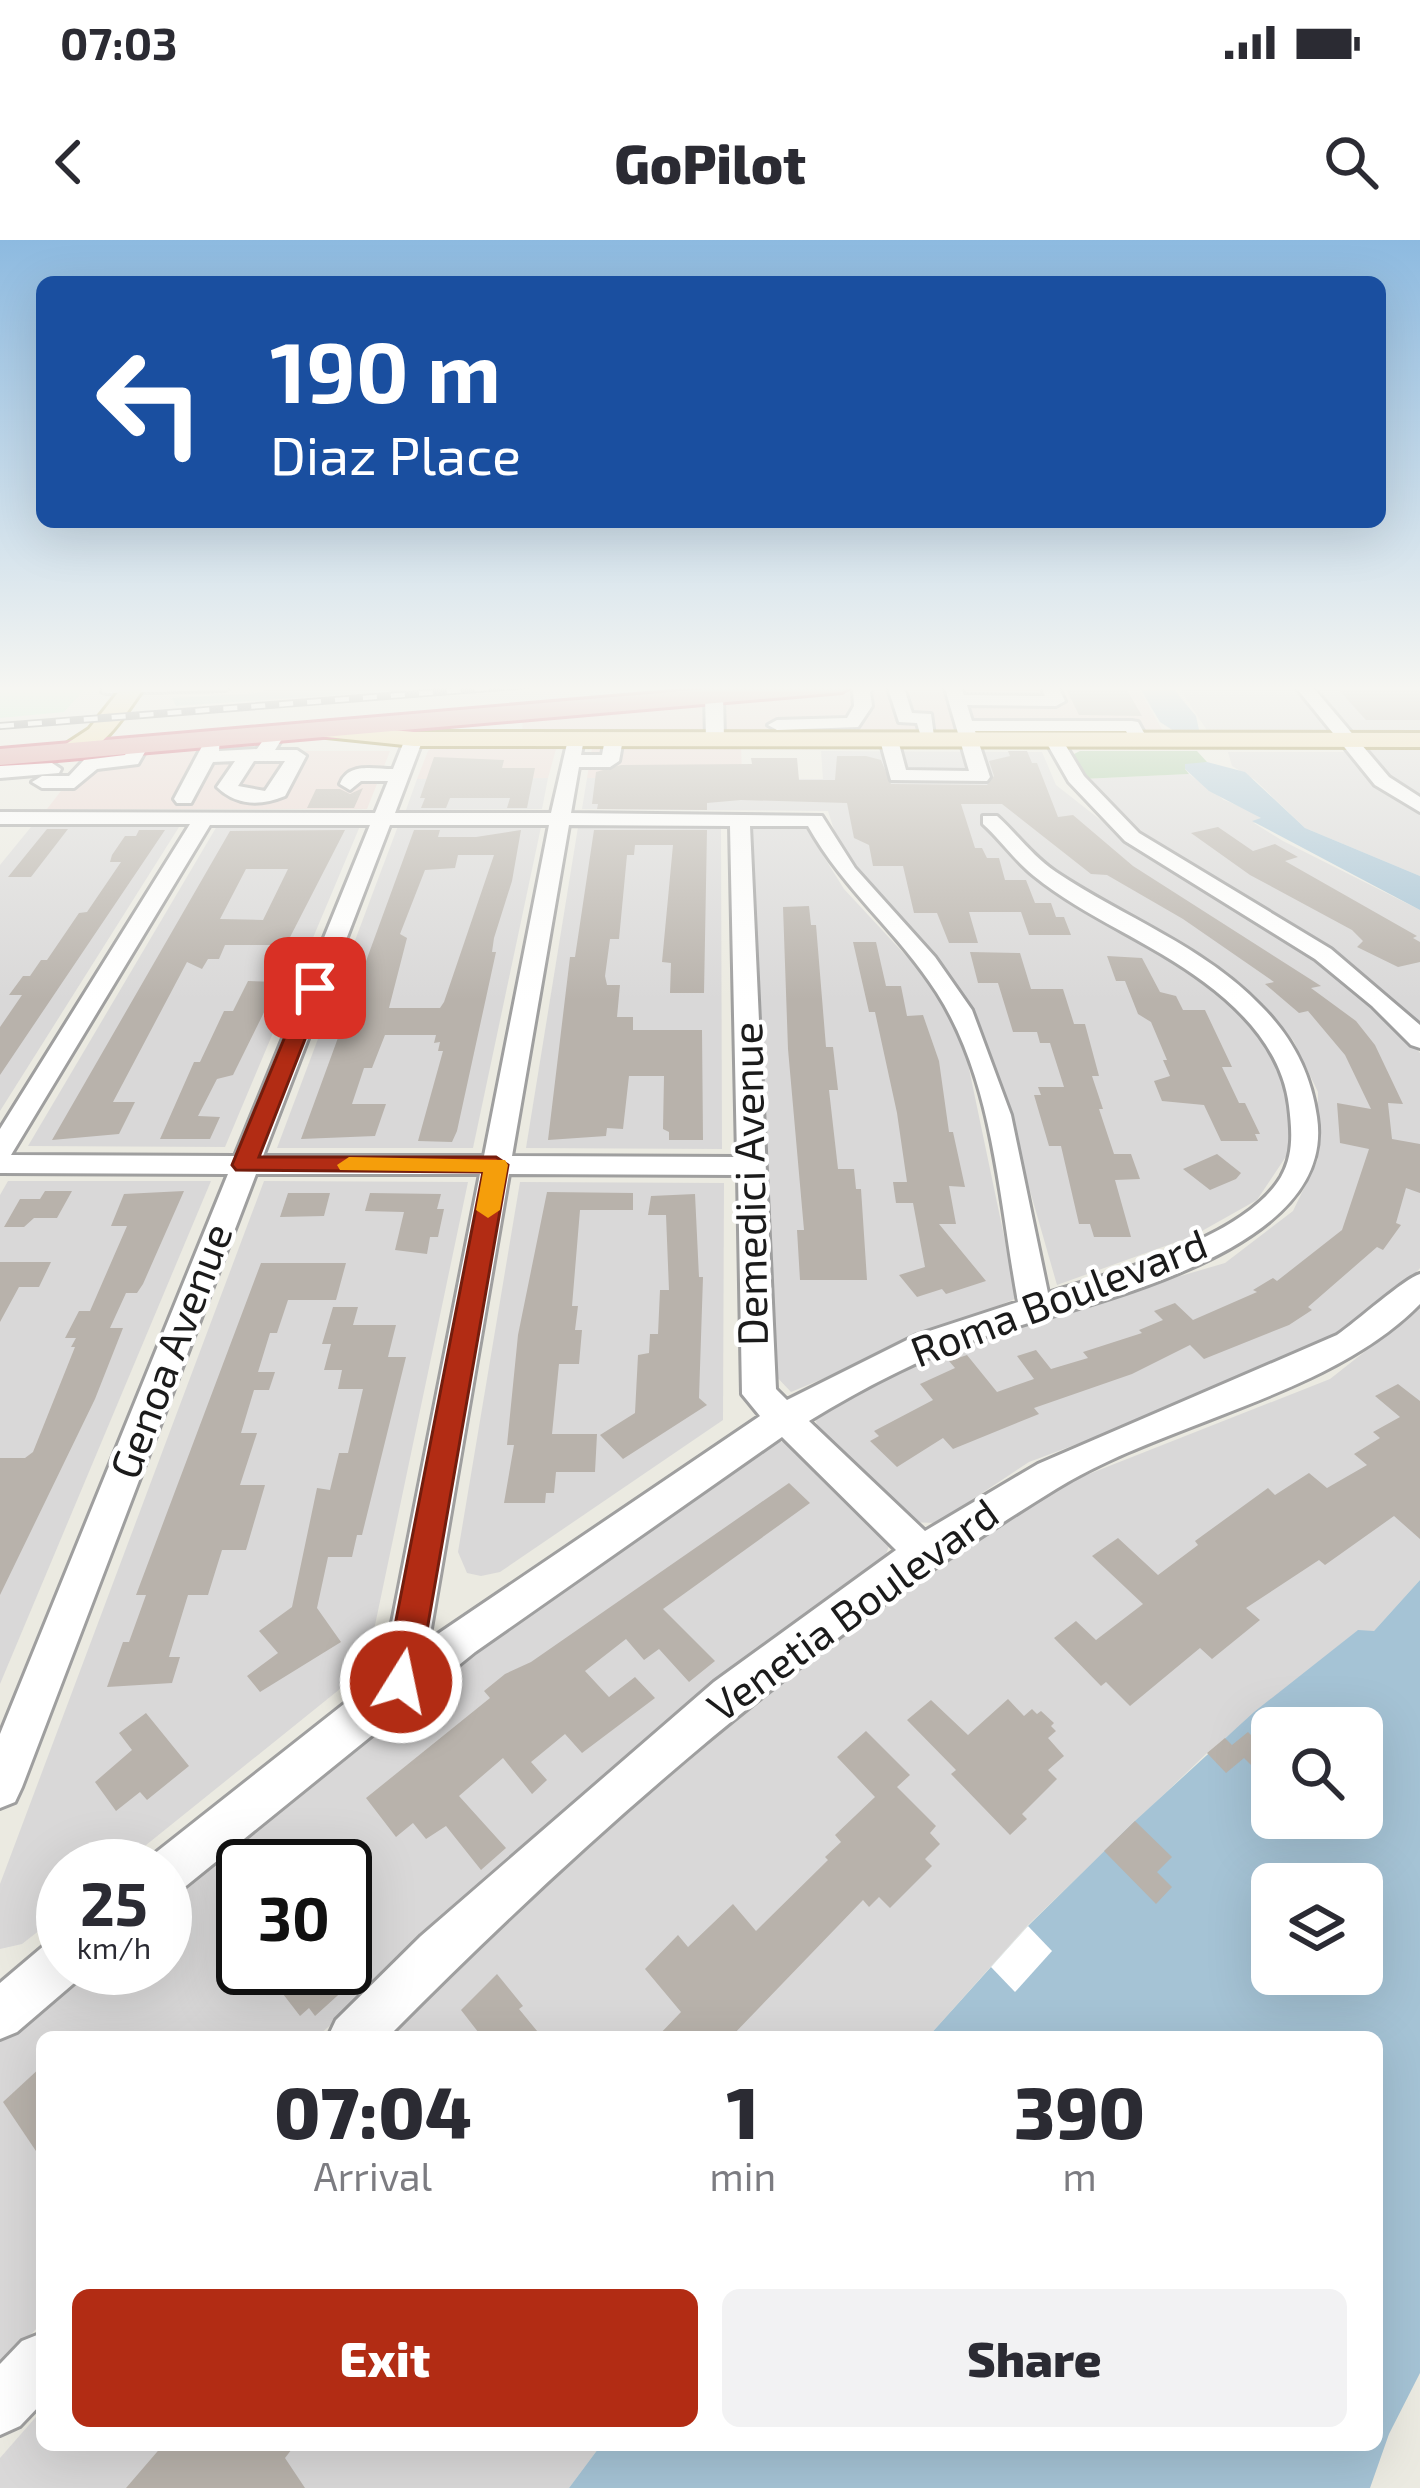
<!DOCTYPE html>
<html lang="en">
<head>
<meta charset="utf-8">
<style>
  :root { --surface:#fff; --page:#f2f2f3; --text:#2b2b33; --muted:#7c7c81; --accent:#b22c14 }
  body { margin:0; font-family:"Exo 2",sans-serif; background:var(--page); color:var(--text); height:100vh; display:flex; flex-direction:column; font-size:45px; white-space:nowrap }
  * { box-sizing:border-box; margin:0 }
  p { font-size:39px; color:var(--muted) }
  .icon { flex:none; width:66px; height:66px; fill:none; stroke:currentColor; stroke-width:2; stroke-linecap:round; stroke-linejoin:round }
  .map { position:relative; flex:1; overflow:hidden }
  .side { position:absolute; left:36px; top:1791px; width:1347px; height:420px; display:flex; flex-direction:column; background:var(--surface); border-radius:18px; box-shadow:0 12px 48px #0002 }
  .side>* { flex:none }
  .top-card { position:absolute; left:36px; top:36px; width:1350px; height:252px; border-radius:18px; box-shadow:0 12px 48px #0002; background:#1a4fa0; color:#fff; overflow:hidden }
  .fabs { position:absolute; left:1251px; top:1467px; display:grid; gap:24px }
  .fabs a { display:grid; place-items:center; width:132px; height:132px; border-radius:18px; background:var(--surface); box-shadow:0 12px 48px #0002; font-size:60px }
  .speed { position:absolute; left:36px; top:1599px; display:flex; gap:24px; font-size:60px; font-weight:700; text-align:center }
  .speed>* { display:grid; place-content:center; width:156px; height:156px; border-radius:50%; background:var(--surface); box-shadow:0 12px 48px #0002; line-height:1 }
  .speed small { font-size:30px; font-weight:400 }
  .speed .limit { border:6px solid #111; border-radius:18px; background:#fff; color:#111 }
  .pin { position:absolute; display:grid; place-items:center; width:102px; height:102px; color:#fff; margin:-51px; border-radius:24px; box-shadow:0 6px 18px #0006 }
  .me { position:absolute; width:132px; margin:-66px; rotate:10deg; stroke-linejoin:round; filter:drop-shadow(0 0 9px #0008) }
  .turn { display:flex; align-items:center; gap:42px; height:252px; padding:0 36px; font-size:54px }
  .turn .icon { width:156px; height:156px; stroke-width:2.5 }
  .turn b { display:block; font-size:84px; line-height:102px }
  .eta { display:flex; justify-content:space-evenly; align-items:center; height:204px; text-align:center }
  .eta b { font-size:72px; font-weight:800; line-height:84px }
  .primary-button { display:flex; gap:24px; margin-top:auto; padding:24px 36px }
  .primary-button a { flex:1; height:138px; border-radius:18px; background:var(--accent); color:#fff; font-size:48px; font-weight:800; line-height:138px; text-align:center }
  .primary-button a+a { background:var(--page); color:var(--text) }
  .status { display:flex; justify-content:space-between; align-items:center; height:84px; padding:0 60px; background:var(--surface); direction:ltr }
  .status svg { height:33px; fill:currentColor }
  header { display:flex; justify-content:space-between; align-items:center; height:156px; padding:0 36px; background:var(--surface); font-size:54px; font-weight:800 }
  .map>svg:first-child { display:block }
  .residential { fill:#d9d8d8; fill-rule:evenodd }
  .commercial { fill:#ebd6d1 }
  .forest { fill:#a0c79a }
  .wetland { fill:#c0d8d0 }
  .park { fill:#c1f3cd }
  .water { fill:#a5c3d5; fill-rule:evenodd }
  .pier { fill:#fff }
  .building { fill:#b8b2ab; fill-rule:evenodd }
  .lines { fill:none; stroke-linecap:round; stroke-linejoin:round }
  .minor-casing { stroke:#9f9f9f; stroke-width:6 }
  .major-casing { stroke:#836e0f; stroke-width:6 }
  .highway-casing { stroke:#c3354f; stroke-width:6 }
  .minor { fill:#fff; fill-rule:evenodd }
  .major { fill:#f1dba0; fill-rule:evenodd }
  .highway { fill:#dc9092; fill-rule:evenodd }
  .rail-casing { stroke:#696969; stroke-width:8 }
  .rail { stroke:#fff; stroke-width:4.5; stroke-dasharray:14; stroke-linecap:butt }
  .route { fill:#b22c14; stroke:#741d0d; stroke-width:3 }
  .slow { fill:#f59e0b }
  .labels { text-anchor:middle; stroke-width:9; stroke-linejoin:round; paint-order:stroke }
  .street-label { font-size:42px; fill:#1b1b1b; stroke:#fff }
</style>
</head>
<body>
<div class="status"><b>07:03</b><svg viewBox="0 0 49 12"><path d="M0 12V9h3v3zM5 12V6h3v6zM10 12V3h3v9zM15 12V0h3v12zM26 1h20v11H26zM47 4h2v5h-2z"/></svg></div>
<header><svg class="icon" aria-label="back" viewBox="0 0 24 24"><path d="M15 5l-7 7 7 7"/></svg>GoPilot<svg class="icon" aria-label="search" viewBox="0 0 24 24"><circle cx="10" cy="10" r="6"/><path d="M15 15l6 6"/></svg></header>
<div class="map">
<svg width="1420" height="2248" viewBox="0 0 1420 2248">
  <rect width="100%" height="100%" fill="#ebeae1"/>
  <g class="residential">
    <polygon points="1177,445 1295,445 1333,491 1327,496 1210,495"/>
    <polygon points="1310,445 1420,445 1420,496 1350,492"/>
    <polygon points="1420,503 1420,563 1396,550 1360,507"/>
    <polygon points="821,511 1042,512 1056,545 1126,600 1286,696 1393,780 1420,813 1420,1028 1406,1045 1302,1120 1029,1222 937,1283 906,1282 821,1195 815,1179 824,1164 989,1092 1225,1023 1293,971 1318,919 1318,852 1293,800 1255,760 1171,702 1056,635 986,573 980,582 1043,641 1205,742 1266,794 1287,840 1293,906 1257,960 1193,996 1057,1045 989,808 946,728 843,618 828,571 582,569 587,538 823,539"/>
    <polygon points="1228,512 1349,512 1386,554 1420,571 1420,636 1305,588 1255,540 1232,526"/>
    <polygon points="1189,534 1224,560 1249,570 1262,579 1254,583 1283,601 1420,670 1420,790 1386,753 1305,694 1187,628 1114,577 1082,539"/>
    <polygon points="548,538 542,569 406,570 417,539"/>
    <polygon points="752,585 804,585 844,649 933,745 963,800 1017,1058 791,1152 774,1134"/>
    <polygon points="217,586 360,586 225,907 28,906"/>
    <polygon points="398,586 541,587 473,908 277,908"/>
    <polygon points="31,587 179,587 0,871 0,625"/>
    <polygon points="578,587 721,587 722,909 526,908"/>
    <polygon points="8,941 211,941 0,1444 0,955"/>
    <polygon points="264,941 468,942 366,1428 120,1626 63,1626 63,1672 22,1704 0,1709 0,1644"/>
    <polygon points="520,942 724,943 723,1180 500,1332 481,1336 467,1333 458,1312"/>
    <polygon points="1420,1068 1420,1340 1374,1391 1357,1391 1207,1513 1027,1686 928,1797 389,1797 569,1620 802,1427 1051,1249 1330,1139"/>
    <path d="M789 1201 891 1300 882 1326 713 1443 317 1797H42V2083L0 2126V1799L83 1728H165V1658L268 1572 470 1406 763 1204ZM243 1626H345V1728H243Z"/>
    <polygon points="42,2170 42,2205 601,2205 569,2248 0,2248 0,2218"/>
  </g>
  <g class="commercial">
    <polygon points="924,445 1136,445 1166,496 522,494 523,478"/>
    <polygon points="558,502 548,538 417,539 428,511 437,503"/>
    <polygon points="593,502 741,502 742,539 587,538"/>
    <polygon points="157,511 390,511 367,569 47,569 85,520"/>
  </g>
  <polygon class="forest" points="1080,511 1197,511 1207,522 1185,529 1189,534 1082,539 1070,516"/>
  <polygon class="wetland" points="270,445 481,445 176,466 172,458 260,453"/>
  <polygon class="park" points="0,445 88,445 64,472 0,478"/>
  <g class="water">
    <polygon points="1138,445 1170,445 1196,476 1199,490 1177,493 1160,482"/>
    <polygon points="1207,522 1245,532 1305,588 1420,636 1420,670 1252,581 1261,578 1209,551 1185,529 1185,524"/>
    <path d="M1420 1340V2133L1389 2194 1370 2248H569L601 2205H1377V1797H928L1028 1686 1135 1581 1254 1472 1358 1390 1374 1391ZM1272 1488H1362V1578H1272ZM1272 1644H1362V1734H1272Z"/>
  </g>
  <polygon class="pier" points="1028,1686 1052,1711 1015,1752 991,1727"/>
  <g class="building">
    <polygon points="1064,445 1124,445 1142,476 1079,475"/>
    <polygon points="1336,447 1420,447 1420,480 1366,480"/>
    <polygon points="1008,511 1027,511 1032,523 1037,523 1058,577 1073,575 1133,626 1321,746 1311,748 1356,781 1375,805 1403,864 1388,863 1392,899 1420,904 1420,953 1406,948 1396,983 1401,985 1383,1010 1377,1007 1308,1067 1312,1070 1289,1085 1204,1119 1190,1105 1132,1134 1034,1168 1039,1174 953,1209 943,1198 897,1227 870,1201 879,1196 874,1191 933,1160 920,1144 955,1128 949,1121 967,1115 997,1152 1034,1139 1017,1116 1036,1110 1051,1129 1088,1118 1083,1112 1142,1093 1139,1090 1163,1080 1154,1071 1175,1063 1193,1080 1257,1052 1253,1050 1273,1038 1277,1041 1342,990 1369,909 1340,903 1337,863 1371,869 1345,815 1308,771 1299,773 1265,744 1274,742 1183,679 1107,635 1091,634 1002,564 961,564 975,608 982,608 987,618 999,618 1005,640 1026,640 1035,663 1051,663 1056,677 1064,677 1071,695 1029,695 1021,672 969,672 978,703 949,703 937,673 914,673 903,626 873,626 869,605 854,598 847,563 741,560 707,563 707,570 597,569 598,564 592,564 596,532 621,525 752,524 751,518 797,518 799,540 835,540 837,516 866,516 881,520 891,544 987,545 994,536 989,521 1010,516"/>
    <polygon points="434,517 504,520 502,528 535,528 527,568 507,568 510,558 450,558 446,568 421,568 425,558 420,558"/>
    <polygon points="363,548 354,568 307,568 316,549 340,549 350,554"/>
    <polygon points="1218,587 1253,611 1275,604 1298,617 1285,621 1417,696 1413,698 1420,702 1420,722 1398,727 1357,707 1363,701 1352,690 1250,635 1191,593"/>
    <polygon points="47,589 68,589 31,637 8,637"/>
    <polygon points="139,590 165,590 0,835 0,787 22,755 9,755 23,736 30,736 41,720 47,720 79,673 87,672 121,622 110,622 112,615 125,596 136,596"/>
    <path d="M345 590 286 705H225L219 719H208L202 729 187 722 113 862H135L119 894 52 900 230 591ZM246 629H288L263 680 220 679Z"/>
    <path d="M414 590H440L438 597H476L521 590 512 641 494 698 492 712H496L457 891 452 902 418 901 443 811H438L440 802 434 803 436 795H385L372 828H364L352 864H386L375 896 301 899ZM458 615H494L444 762 440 768H389L407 698 400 694 425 630 455 628Z"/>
    <polygon points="594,590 707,590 704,753 670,753 671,723 662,722 673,605 635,605 634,615 627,615 619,699 610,699 605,736 607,745 620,745 617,777 633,777 633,790 702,790 703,900 669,900 669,892 663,889 664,836 629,836 623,889 607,888 606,896 548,900 570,717 575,717"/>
    <polygon points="809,666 811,685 816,685 826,807 833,807 838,850 829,850 838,929 854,929 856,949 861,949 867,1040 800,1040 797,990 804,990 788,809 783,667"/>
    <polygon points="853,702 876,702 886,746 901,746 907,776 923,775 939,821 949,892 953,892 965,947 949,946 956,984 939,984 986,1041 946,1054 942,1049 917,1057 899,1035 925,1027 913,963 896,963 893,942 907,942 897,873 875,772 869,772"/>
    <polygon points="970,712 1020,713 1031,749 1063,749 1074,784 1085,784 1099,836 1092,836 1103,869 1099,869 1114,914 1131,914 1140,939 1115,940 1131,997 1094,997 1090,984 1079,984 1061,906 1049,906 1034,855 1041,855 1038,847 1064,847 1050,803 1040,803 1037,792 1013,792 998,743 978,743"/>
    <polygon points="1107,716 1142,718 1160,752 1176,756 1183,770 1205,770 1232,827 1222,827 1239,863 1245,863 1260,894 1255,894 1258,901 1221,901 1204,865 1162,861 1154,841 1170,836 1163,820 1167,820 1151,782 1138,774 1125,741 1116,741"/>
    <polygon points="248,741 279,742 233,835 217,839 198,876 220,877 210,899 160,899 194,822 200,822 224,771 233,771"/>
    <polygon points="1217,914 1241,933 1236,939 1210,950 1183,929"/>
    <polygon points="45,951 72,951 57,978 34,978 24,987 4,987 20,959 40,959"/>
    <polygon points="184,951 143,1044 137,1053 126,1053 110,1088 123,1088 95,1159 0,1355 0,1218 25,1218 33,1212 75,1107 71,1107 76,1098 65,1098 79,1071 90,1071 127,986 111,986 124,954"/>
    <polygon points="547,952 633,953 633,970 580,970 572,1066 578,1066 575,1090 582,1090 579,1124 559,1124 552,1194 597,1194 595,1232 556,1232 554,1253 546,1253 545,1263 504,1263 514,1205 507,1205 518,1095"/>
    <polygon points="288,953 330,953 324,976 280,977"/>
    <polygon points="370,953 441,954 437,969 444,969 438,997 430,997 427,1014 395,1010 404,972 365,971"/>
    <polygon points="695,954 699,1037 703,1037 699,1158 707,1165 623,1219 600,1195 635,1173 638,1115 649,1113 650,1094 658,1094 660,1050 669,1050 666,975 648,975 651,956"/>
    <polygon points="0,1022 51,1022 39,1047 19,1047 0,1082"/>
    <polygon points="261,1023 346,1023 336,1060 288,1060 277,1093 270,1093 258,1132 275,1132 269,1150 254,1150 241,1193 257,1193 240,1245 265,1245 246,1310 222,1310 208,1355 188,1355 169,1417 180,1417 172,1443 107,1447 123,1402 129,1402 146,1355 136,1355"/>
    <polygon points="333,1067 358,1067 353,1085 396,1085 388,1117 406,1117 362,1295 357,1295 352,1317 328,1317 317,1368 341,1402 260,1452 247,1436 278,1413 259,1391 292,1367 317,1248 330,1250 339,1213 348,1213 363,1149 338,1149 342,1130 324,1130 331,1104 322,1104"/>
    <polygon points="1398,1144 1420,1161 1420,1299 1394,1276 1325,1325 1319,1320 1246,1368 1260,1380 1212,1419 1200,1408 1130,1466 1106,1442 1101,1446 1054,1398 1076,1381 1096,1400 1143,1364 1092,1316 1118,1298 1158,1335 1198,1305 1195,1301 1268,1248 1275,1255 1309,1233 1327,1248 1367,1225 1354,1214 1380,1198 1373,1192 1400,1177 1375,1156"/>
    <polygon points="789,1243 810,1263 663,1369 715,1421 689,1442 659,1409 644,1420 626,1399 585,1431 609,1457 635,1437 655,1458 582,1513 565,1494 531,1522 547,1540 532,1554 503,1518 459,1556 506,1608 481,1630 446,1586 426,1599 413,1583 396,1597 366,1558 490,1458 484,1451 505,1434 531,1422"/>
    <polygon points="1008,1459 1024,1476 1032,1469 1037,1474 1041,1471 1054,1483 1051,1486 1056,1491 1048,1498 1064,1516 1048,1530 1057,1539 1022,1574 1027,1579 1010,1595 951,1534 956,1530 907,1480 931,1460 968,1495"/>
    <polygon points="146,1473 189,1526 147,1560 140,1552 116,1571 95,1542 132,1510 119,1493"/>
    <polygon points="866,1491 910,1535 897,1547 936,1586 930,1593 940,1604 925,1619 932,1626 890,1668 879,1657 869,1667 863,1660 731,1797 657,1797 681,1772 645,1729 678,1695 688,1707 733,1664 756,1691 828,1620 825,1617 841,1602 835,1595 875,1557 837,1517"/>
    <polygon points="1248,1492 1272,1516 1272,1546 1244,1518 1226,1533 1207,1513 1225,1498 1232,1505"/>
    <polygon points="1135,1581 1172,1617 1157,1632 1172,1647 1156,1664 1104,1611"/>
    <polygon points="345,1705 363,1728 368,1728 315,1776 309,1768 300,1776 263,1728 345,1728"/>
    <polygon points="497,1734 523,1766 519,1769 542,1797 482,1797 461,1770"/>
    <polygon points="42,1826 42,1920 3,1862"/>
    <polygon points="163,2205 295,2205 285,2218 305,2248 126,2248"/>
  </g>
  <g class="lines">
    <g class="minor-casing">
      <g id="minor">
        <polygon points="102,445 233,445 225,450 108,453 102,452"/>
        <polygon points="857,445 875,445 870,452 872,466 858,487 777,490 768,485 777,480 847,478 854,466 853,451"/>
        <polygon points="887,445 903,445 912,473 931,474 935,504 923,504 917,483 899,482"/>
        <polygon points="944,445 960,445 964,455 1045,456 1041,445 1057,445 1065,461 1056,466 967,465 972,481 1132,481 1138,482 1148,500 1133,504 1126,491 975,491 990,537 987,541 891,540 880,500 889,495 898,500 906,530 969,531"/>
        <polygon points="1294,445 1311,445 1389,537 1420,557 1420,572 1375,545"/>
        <polygon points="714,450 723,455 724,499 715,504 706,499 705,455"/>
        <path d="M276 489 285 494 275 510H297L306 516 285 556C261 566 236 566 217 547L235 521 213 522 191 563H177L174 559 208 495H220L219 511 257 509 270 490ZM254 521H285L265 551 238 546Z"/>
        <path d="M414 494 423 499 395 573H551L569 495 584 499 581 515H602L605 499 614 494 623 499 619 521 610 527H579L571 573 822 576 855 628 935 717 972 770 1011 875 1048 1053C1114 1032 1244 999 1281 937 1294 914 1292 891 1289 866 1283 814 1245 772 1204 742 1151 702 1086 678 1034 636 1015 621 1001 600 983 584V576H997C1017 594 1033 617 1056 632 1123 677 1204 706 1261 766 1292 797 1311 833 1317 877 1338 1016 1078 1064 980 1098 920 1118 863 1148 809 1181L925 1291 1038 1224 1337 1095C1356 1082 1405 1038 1420 1034V1064C1329 1157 1166 1181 1056 1249 810 1400 591 1592 388 1797H328L336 1780 421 1696 714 1442 896 1310 782 1197 475 1412 181 1650 165 1657V1626H146L149 1618 382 1434 480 934H256L22 1547 15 1562 0 1568V1494L228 934 0 933V889L190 584H0V572L375 573 388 541H361L350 550 340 544C348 522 373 529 393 529L405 499ZM210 585H370L235 916 11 915ZM390 585H549L484 916H263ZM569 585 730 586 737 917 512 916ZM750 586H808C843 649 899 693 937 753 994 842 999 960 1018 1062L917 1095 787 1160 776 1149ZM509 934 738 935 742 1154 760 1176 429 1400Z"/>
        <polygon points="1048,496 1060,496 1084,536 1139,593 1331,709 1420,785 1420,808 1411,805 1372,766 1315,719 1125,601 1069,542 1045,500"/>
        <polygon points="134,501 149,505 138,524 97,529 74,548 42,548 32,542 42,536 69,536 84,520 125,515"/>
        <polygon points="52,523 61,529 59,533 0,538 0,526"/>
        <polygon points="63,1697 63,1728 84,1728 80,1738 17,1792 0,1799 0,1743 46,1704"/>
        <polygon points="42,2093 42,2163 20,2186 0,2195 0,2124 22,2101"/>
      </g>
    </g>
    <g class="major-casing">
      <g id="major">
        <path d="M124 445H146C127 471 99 522 63 516V506L89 489Z"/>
        <polygon points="315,483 414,492 1420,493 1420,507 414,506 307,495 304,490"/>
      </g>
    </g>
    <g class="highway-casing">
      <polygon id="highway" points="754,445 854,445 842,452 0,525 0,509"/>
    </g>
    <use href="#minor" class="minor"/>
    <use href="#major" class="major"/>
    <use href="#highway" class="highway"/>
    <g class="rail-casing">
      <polyline id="rail" points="0,486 530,445"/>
    </g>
    <use href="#rail" class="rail"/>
  </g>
  <linearGradient id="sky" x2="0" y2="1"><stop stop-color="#8dbae0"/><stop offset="0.59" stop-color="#f6f6f2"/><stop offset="1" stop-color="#f6f6f2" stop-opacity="0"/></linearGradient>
  <rect width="1420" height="760" fill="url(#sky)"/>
  <polygon class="route" points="315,742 325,748 259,917 496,917 508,925 418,1442 413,1453 401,1458 389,1453 384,1442 483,932 236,930 232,925 305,748"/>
  <polygon class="slow" points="349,917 505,920 508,925 500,970 488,978 476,970 483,932 340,930 337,925"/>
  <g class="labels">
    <g class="street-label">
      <text transform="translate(750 944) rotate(-91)" y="15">Demedici Avenue</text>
      <text transform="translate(1059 1058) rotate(-21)" y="15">Roma Boulevard</text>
      <text transform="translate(171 1111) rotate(-69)" y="15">Genoa Avenue</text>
      <text transform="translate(853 1370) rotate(-36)" y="15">Venetia Boulevard</text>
    </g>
  </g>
</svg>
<div class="fabs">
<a><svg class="icon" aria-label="search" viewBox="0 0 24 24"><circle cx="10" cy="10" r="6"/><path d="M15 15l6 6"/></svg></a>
<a><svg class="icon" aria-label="layers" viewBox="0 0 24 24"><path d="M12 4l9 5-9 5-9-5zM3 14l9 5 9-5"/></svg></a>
</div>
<div class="speed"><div>25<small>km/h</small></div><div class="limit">30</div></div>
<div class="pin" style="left:315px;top:748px;background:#d93025"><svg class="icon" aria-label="arrive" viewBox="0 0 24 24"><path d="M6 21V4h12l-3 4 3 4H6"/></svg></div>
<svg class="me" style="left:401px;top:1442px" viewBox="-20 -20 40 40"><circle r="17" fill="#b22c14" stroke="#fff" stroke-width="3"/><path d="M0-11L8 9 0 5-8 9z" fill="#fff"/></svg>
<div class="top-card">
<div class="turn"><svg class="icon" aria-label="left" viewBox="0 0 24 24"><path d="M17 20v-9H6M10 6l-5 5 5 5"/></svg><div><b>190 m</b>Diaz Place</div></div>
</div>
<section class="side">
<div class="eta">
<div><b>07:04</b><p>Arrival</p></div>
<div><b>1</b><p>min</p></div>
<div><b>390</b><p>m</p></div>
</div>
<div class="primary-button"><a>Exit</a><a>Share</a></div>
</section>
</div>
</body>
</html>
